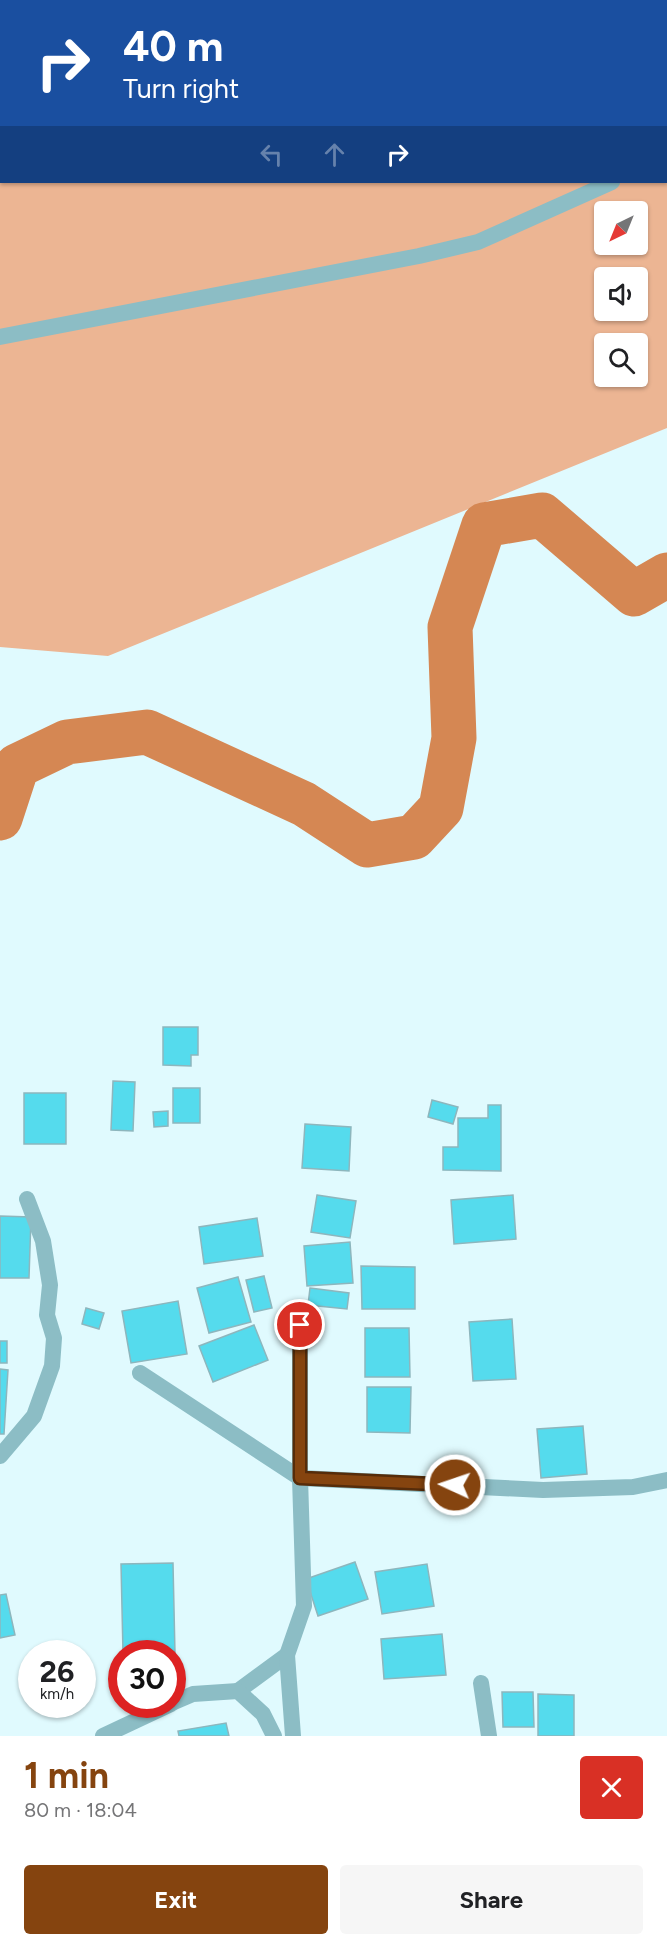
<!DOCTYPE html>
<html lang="en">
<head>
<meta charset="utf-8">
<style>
  :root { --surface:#fff; --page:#f6f6f6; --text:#202124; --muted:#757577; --accent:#85440f }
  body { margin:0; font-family:Figtree,sans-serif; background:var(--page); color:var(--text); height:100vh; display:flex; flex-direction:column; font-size:22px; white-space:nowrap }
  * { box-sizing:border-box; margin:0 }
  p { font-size:20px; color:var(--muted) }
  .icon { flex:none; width:33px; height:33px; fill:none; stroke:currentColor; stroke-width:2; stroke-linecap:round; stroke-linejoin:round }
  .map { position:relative; height:1736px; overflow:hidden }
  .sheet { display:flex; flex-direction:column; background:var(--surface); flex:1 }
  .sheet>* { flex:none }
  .hud { position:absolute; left:0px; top:0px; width:668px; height:183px; box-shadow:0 2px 4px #0004; background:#1a4fa0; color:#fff; overflow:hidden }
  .needle { width:39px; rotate:223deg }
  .fabs { position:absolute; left:594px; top:201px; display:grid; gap:12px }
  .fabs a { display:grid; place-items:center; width:54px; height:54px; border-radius:6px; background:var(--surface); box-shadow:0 2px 4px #0004; font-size:30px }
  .speed { position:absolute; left:18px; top:1640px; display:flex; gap:12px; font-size:30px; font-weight:700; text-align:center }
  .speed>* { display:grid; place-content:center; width:78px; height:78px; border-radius:50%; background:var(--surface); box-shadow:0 2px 4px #0004; line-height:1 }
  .speed small { font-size:15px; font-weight:400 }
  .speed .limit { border:9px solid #d22; background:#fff; color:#111 }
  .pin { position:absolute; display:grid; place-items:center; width:51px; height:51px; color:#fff; margin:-26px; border:3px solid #fff; border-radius:50%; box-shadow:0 2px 6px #0007 }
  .me { position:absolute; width:66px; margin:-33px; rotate:273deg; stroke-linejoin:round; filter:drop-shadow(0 0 4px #0008) }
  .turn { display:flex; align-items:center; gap:21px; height:126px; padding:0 24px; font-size:27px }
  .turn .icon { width:78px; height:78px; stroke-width:2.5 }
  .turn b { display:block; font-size:42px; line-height:51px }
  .lanes { display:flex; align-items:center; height:57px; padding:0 24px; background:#0003; justify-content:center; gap:30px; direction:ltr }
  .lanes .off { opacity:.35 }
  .round { display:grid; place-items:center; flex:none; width:63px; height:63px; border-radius:6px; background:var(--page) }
  .overview { display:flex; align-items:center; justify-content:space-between; height:102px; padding:0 24px }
  h1 { font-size:36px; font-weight:700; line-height:45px; color:var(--accent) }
  .action { display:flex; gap:12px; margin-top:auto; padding:12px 24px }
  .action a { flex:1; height:69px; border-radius:6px; background:var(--accent); color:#fff; font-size:24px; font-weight:700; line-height:69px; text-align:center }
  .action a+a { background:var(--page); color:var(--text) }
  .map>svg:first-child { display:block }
  .green { fill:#ecb593; fill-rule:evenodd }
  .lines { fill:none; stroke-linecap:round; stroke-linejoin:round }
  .river { stroke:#d58753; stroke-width:45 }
  .building { fill:#55dbed; stroke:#8db6bd; stroke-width:1.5 }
  .minor { stroke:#8cbdc5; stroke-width:16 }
  .route-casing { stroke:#562c0a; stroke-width:15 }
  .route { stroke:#85440f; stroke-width:10 }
</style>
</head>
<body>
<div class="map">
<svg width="667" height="1736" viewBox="0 0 667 1736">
  <rect width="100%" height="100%" fill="#e0fafe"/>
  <path class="green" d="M0 0H667V428L108 656 0 647ZM2 2H666V182H2ZM604 212H638V244H604ZM604 278H638V310H604ZM604 344H638V376H604Z"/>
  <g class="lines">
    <polyline class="river" points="0,818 17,766 67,742 147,732 304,804 367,845 414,837 441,808 454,738 450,627 484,525 542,515 634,594 667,575"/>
  </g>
  <g class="building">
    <polygon points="163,1027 198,1027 198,1055 191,1055 191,1066 163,1065"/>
    <polygon points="113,1081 135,1082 133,1131 111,1130"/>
    <rect x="173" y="1088" width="27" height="35"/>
    <rect x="24" y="1093" width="42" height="51"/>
    <polygon points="432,1100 458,1107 453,1124 428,1117"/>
    <polygon points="488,1105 501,1105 501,1171 443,1170 443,1147 458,1147 458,1118 488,1118"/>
    <polygon points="168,1111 168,1126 154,1127 153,1112"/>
    <polygon points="305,1124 351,1127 349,1171 302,1168"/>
    <polygon points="317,1195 356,1201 350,1238 311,1232"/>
    <polygon points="513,1195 516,1239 454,1244 451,1200"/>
    <polygon points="0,1216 31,1217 29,1278 0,1278"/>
    <polygon points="257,1218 263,1256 204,1264 199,1227"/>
    <polygon points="350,1242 353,1283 307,1286 304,1246"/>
    <polygon points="361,1266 415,1267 415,1309 362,1309"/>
    <polygon points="264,1276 272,1308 254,1312 246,1280"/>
    <polygon points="238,1277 251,1322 209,1333 197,1288"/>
    <polygon points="310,1288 349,1293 347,1309 308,1305"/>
    <polygon points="178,1301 187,1354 131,1363 122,1311"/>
    <polygon points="86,1308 104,1313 99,1329 82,1324"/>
    <polygon points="512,1319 516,1379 473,1381 469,1322"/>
    <polygon points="254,1325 268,1360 213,1382 199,1346"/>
    <polygon points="365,1328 409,1328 410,1377 365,1377"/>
    <rect x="0" y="1341" width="7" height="22"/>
    <polygon points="0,1369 8,1370 4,1434 0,1434"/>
    <polygon points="367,1387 411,1387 410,1433 367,1432"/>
    <polygon points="583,1426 587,1474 541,1478 537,1429"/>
    <polygon points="355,1562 368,1599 318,1616 306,1579"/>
    <polygon points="173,1563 175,1654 123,1653 121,1564"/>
    <polygon points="427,1564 434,1606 382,1614 375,1572"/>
    <polygon points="6,1594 15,1635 0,1638 0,1595"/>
    <polygon points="442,1634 446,1675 384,1679 381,1639"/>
    <polygon points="502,1692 533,1692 534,1727 503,1727"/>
    <polygon points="538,1694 574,1695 574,1736 538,1736"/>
    <polygon points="226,1723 229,1736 179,1736 178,1731"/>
  </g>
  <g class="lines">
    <g class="minor">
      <polyline points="666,159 667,159"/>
      <polyline points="0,337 419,256 478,242 612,182"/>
      <polyline points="140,1373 300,1478 543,1490 633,1487 667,1480"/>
      <polyline points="0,1456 34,1416 52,1366 54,1338 47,1315 50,1285 43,1241 27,1199"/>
      <polyline points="481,1683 489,1736"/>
      <polyline points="238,1691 287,1655"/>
      <polyline points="172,1703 193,1694 238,1691 263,1714 274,1736"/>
      <polyline points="103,1736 171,1704"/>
      <polyline points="293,1736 287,1655 304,1606 300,1478 300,1325"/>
    </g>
  </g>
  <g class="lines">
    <g class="route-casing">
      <polyline id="route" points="300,1325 300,1478 455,1485"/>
    </g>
    <use href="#route" class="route"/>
  </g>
</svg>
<div class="fabs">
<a><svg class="needle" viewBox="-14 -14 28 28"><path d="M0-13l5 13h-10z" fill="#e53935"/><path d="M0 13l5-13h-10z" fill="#757577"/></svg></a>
<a><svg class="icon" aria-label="sound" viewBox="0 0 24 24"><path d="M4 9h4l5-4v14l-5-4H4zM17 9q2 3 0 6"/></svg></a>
<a><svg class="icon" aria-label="search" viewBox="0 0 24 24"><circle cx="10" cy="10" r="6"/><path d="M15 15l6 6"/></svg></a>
</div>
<div class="speed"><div>26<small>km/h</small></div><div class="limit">30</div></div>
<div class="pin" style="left:300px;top:1325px;background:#d93025"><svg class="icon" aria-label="arrive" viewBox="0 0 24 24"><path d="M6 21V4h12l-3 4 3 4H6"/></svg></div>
<svg class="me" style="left:455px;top:1485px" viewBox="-20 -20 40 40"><circle r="17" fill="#85440f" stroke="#fff" stroke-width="3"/><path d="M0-11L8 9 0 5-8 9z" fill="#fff"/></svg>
<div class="hud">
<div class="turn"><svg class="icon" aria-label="right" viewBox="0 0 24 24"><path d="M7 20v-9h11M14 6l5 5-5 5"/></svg><div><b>40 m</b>Turn right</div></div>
<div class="lanes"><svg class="icon off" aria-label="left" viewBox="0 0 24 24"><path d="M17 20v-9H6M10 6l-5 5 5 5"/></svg><svg class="icon off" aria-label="ahead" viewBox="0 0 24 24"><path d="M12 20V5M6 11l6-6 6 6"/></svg><svg class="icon" aria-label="right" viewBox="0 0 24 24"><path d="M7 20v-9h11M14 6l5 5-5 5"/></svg></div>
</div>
</div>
<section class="sheet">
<div class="overview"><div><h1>1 min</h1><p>80 m · 18:04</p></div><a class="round" style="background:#d93025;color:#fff"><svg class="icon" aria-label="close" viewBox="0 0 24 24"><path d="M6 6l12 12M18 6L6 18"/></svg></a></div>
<div class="action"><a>Exit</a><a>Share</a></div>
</section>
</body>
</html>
